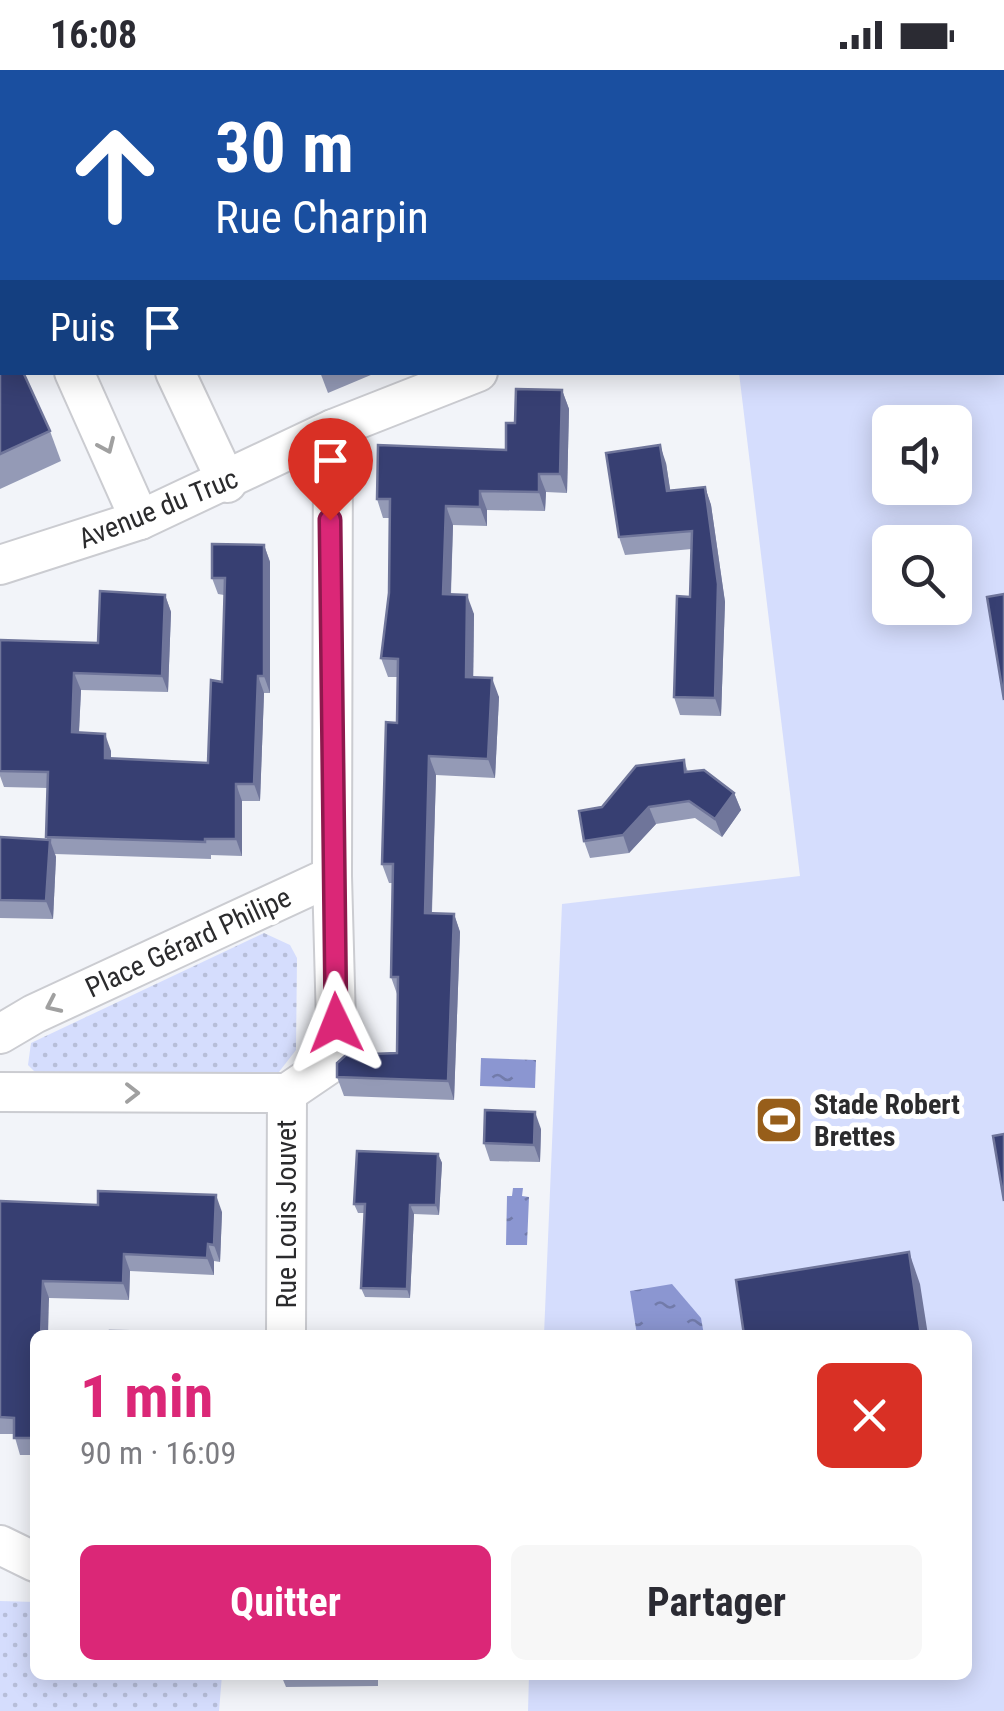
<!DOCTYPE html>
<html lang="fr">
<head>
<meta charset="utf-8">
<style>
  :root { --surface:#fff; --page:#f7f7f7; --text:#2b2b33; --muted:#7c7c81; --accent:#db2777 }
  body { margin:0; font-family:"Roboto Condensed",sans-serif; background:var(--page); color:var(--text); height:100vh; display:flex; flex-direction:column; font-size:38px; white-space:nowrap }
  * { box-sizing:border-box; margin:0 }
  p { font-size:32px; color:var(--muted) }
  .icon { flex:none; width:55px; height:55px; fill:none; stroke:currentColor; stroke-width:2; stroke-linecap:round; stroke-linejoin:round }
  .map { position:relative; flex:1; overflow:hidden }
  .panel { position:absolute; left:30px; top:1260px; width:942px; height:350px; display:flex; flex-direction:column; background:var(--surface); border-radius:15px; box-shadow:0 5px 25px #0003 }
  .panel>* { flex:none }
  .top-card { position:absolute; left:0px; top:0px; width:1005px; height:305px; box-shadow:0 5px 25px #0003; background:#1a4fa0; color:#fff; overflow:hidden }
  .controls { position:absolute; left:872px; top:335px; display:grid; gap:20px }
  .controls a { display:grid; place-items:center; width:100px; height:100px; border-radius:15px; background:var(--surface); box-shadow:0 5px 25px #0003; font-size:50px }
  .pin { position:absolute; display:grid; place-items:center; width:85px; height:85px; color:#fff; margin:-102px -42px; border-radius:50% 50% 50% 0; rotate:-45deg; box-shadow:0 0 10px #0007 }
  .pin .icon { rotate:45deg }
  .me { position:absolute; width:110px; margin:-55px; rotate:358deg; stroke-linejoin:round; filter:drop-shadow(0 0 8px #0008) }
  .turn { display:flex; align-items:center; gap:35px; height:210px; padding:0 50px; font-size:45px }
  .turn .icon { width:130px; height:130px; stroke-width:2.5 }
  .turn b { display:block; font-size:70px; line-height:85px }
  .then { display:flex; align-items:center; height:95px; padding:0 50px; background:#0003; gap:20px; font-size:38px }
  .round { display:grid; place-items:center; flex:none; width:105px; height:105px; border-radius:15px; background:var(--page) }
  .headline { display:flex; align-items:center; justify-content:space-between; height:170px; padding:0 50px }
  h1 { font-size:60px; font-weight:700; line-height:75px; color:var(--accent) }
  .button { display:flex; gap:20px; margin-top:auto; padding:20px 50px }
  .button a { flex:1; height:115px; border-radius:15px; background:var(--accent); color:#fff; font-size:40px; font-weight:700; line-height:115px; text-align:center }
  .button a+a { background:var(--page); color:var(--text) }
  .status { display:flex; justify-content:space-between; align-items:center; height:70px; padding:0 50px; background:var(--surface); direction:ltr }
  .status svg { height:28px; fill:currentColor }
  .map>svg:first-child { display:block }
  .grass { fill:url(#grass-dots) }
  .pitch { fill:#d5ddfd; fill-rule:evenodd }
  .water { fill:url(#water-ripples) }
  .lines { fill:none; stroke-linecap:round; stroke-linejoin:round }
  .minor-casing { stroke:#cbccd1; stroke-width:42 }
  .minor { stroke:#fff; stroke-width:38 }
  .wall { fill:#949ab6 }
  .shaded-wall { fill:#6f759a }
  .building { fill:#373f72; stroke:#6f759a; stroke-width:2.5 }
  .oneway { stroke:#a0a0a0 }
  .route-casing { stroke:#8e194d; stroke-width:25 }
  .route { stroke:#db2777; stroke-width:18 }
  .labels { text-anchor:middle; stroke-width:10; stroke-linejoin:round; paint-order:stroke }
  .street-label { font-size:28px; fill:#2b2b2d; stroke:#fff }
  .poi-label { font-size:28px; font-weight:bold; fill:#2b2b2d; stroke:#fff; text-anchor:start }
</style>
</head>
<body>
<div class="status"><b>16:08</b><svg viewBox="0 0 49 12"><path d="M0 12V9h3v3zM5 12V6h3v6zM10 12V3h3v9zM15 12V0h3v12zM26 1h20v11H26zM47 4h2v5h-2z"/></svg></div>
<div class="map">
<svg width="1004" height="1641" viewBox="0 0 1004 1641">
  <defs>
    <pattern id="grass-dots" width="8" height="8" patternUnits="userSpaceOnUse" patternTransform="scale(2.5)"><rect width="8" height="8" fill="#d5ddfd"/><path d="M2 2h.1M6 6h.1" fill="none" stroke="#b7bed9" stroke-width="1.8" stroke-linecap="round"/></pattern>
    <pattern id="water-ripples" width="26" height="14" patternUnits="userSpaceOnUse" patternTransform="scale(2.5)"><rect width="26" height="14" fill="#8b96d1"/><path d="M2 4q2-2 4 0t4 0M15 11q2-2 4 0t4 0" fill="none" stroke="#727baa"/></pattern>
  </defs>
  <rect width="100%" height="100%" fill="#f2f4f9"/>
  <g class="grass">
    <polygon points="264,863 290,875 297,888 296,980 275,1007 39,1006 28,995 31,973"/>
    <polygon points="0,1531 35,1532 35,1605 222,1605 219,1641 0,1641"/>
  </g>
  <path class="pitch" d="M1004 266V1641H528L529 1605H968V1265H544L562 834 800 806 739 303 1002 302ZM890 352H955V418H890ZM890 472H955V538H890Z"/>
  <g class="water">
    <polygon points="481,988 536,990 535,1018 480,1016"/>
    <polygon points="513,1118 523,1118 522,1126 529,1127 527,1175 506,1175 507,1126 512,1126"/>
    <polygon points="672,1214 701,1248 704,1265 637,1265 630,1221"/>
  </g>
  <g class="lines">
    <g class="minor-casing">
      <g id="minor">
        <polyline points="97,2 103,0"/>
        <polyline points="0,45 2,44"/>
        <polyline points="0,140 2,145"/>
        <polyline points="1002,228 1004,228"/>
        <polyline points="74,302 140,450"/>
        <polyline points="175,302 227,413"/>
        <polyline points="0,495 140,450 333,359 478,302"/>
        <polyline points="0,964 34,944 332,806"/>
        <polyline points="0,1022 287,1023 337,989 332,806 333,359"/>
        <polyline points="286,1265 287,1023"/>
        <polyline points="0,1475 35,1492"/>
      </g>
    </g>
    <use href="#minor" class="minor"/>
  </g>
  <g class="wall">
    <polygon points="1004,0 1004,35 1002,36 1002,2"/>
    <polygon points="0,269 50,361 61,391 0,419"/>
    <polygon points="320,302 378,302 328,323"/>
    <polygon points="562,320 569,339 567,423 546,422 545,441 487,440 487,456 453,455 451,525 474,544 473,607 499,627 495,708 436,705 432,843 454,844 460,862 454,1030 344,1026 337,1007 397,983 397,924 391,907 393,813 389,813 382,794 397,653 398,607 388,607 381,588 389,523 390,448 383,448 377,429 506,380 515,353"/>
    <polygon points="666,393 670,420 705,417 711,435 725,532 721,646 680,645 674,627 690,527 692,479 625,485 619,467"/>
    <polygon points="264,475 270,492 270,623 264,623 260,731 242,731 242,786 211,785 211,789 55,784 56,787 53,849 0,848 0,767 47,770 48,718 4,717 0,706 0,570 98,573 165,525 171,542 168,622 81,620 79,663 111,681 111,688 208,693 222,612 224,525 218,524 212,508"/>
    <polygon points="684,690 688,702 734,723 741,740 722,767 695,748 656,754 629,783 590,788 584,771 602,737"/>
    <polygon points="541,1059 540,1092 490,1091 484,1073"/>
    <polygon points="438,1084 442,1093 439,1145 414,1144 410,1228 365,1227 361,1218 365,1143 358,1143 354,1134"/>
    <polygon points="0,1131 222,1142 220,1192 214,1191 214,1205 130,1201 129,1230 49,1228 35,1265 35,1385 20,1385 14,1364 0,1364"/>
    <polygon points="281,1605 378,1605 378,1616 286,1617"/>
  </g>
  <g class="shaded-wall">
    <polygon points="562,320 569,339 567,423 560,404"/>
    <polygon points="660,375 666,393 673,438 667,421"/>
    <polygon points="539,404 546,422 545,441 539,422"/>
    <polygon points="705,417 711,435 725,532 721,646 715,628"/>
    <polygon points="480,421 487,440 487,456 480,437"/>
    <polygon points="446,436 453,455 450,543 443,524"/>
    <polygon points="264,475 270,492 270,623 264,606"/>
    <polygon points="165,525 171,542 168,622 162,606"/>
    <polygon points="467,525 474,544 473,626 466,607"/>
    <polygon points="74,603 81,620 78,679 72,662"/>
    <polygon points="258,606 264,623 260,731 254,714"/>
    <polygon points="492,608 499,627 495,708 488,689"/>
    <polygon points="105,664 111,681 111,705 105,688"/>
    <polygon points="429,686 436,705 431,862 425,843"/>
    <polygon points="236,714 242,731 242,786 236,769"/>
    <polygon points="734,723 741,740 722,767 715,749"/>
    <polygon points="649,737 656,754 629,783 623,765"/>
    <polygon points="50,770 56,787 53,849 46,831"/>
    <polygon points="454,844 460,862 454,1030 448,1011"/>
    <polygon points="535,1042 541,1059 540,1092 534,1075"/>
    <polygon points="438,1084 442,1093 439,1145 436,1135"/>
    <polygon points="216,1125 222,1142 220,1192 214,1175"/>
    <polygon points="410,1135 414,1144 410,1228 407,1219"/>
    <polygon points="208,1174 214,1191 214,1205 207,1188"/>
    <polygon points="909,1182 920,1214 928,1265 921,1265"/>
    <polygon points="124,1184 130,1201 129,1230 123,1213"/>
    <polygon points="43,1211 49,1228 48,1265 41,1265"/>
  </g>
  <g class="building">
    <polygon points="382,0 440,0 442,2 376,2"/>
    <polygon points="470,0 564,0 565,2 491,2 490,1 485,2 469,2"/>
    <polygon points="657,0 1004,0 1004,12 1002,12 1002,2 658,2"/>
    <polygon points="2,268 2,302 23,302 50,361 0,384 0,269"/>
    <polygon points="516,319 562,320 560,404 539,404 539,422 480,421 480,437 446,436 443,524 467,525 466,607 492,608 488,689 429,686 425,843 454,844 448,1011 337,1007 337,993 346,985 397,983 398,907 391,907 393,794 382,794 386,652 397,653 398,589 381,588 389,523 390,429 377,429 378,375 506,380 506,353 515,353"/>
    <polygon points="660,375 667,421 705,417 718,514 715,628 674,627 677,526 690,527 692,461 619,467 606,383"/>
    <polygon points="212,474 264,475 264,606 258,606 254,714 236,714 236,769 205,769 205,772 46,767 48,702 0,701 0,570 98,573 100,521 165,525 162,606 74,603 72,662 105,664 105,688 208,693 211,610 222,612 225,508 212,508"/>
    <polygon points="1004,524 1004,630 987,527"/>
    <polygon points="684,690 685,702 704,700 734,723 715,749 689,731 649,737 623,765 584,771 579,741 602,737 636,696"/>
    <polygon points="0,767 50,770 46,831 0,830"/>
    <polygon points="485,1040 535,1042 534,1075 484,1073"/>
    <polygon points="1004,1064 1004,1131 993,1066"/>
    <polygon points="357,1081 438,1084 436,1135 410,1135 407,1219 361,1218 365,1134 354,1134"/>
    <polygon points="98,1121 216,1125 214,1175 208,1174 207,1188 124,1184 123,1213 43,1211 41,1265 35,1265 35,1368 14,1368 14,1348 0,1347 0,1131 98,1135"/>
    <polygon points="909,1182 921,1265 744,1265 736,1210"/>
    <polygon points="110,1261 196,1262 196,1265 110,1265"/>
  </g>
  <defs><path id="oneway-chevron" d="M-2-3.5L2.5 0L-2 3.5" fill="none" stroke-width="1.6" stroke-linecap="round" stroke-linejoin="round" transform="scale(2.5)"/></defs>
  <g class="oneway">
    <use href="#oneway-chevron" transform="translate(107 376) rotate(66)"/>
    <use href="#oneway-chevron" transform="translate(53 935) rotate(155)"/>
    <use href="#oneway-chevron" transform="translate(132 1023)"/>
  </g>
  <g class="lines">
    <g class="route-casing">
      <polyline id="route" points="330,450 336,953"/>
    </g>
    <use href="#route" class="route"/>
  </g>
  <defs>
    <g id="stadium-square" transform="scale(2.5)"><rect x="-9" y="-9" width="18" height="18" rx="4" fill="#975e1a" stroke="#fff"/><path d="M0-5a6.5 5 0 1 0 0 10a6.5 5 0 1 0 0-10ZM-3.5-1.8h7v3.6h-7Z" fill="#fff"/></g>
  </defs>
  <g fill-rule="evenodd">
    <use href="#stadium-square" x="779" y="1050"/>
  </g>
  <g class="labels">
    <g class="street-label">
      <text transform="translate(158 438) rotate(-22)" y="10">Avenue du Truc</text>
      <text transform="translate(188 872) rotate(-25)" y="10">Place Gérard Philipe</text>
      <text transform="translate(286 1144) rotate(-90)" y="10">Rue Louis Jouvet</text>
    </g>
    <g class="poi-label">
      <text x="814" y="1044">Stade Robert<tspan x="814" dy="32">Brettes</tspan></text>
    </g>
  </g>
</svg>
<div class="controls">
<a><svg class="icon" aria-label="sound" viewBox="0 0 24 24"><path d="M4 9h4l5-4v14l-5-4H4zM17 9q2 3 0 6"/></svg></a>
<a><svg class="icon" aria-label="search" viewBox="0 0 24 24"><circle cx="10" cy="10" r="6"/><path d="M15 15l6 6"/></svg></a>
</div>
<div class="pin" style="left:330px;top:450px;background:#d93025"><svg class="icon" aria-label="arrive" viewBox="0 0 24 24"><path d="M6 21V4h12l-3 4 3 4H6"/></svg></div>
<svg class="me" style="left:336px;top:953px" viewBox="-20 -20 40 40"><path d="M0-17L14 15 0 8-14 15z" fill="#db2777" stroke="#fff" stroke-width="4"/></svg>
<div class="top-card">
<div class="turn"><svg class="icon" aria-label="ahead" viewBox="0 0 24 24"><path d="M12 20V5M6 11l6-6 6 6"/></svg><div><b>30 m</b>Rue Charpin</div></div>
<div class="then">Puis<svg class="icon" aria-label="arrive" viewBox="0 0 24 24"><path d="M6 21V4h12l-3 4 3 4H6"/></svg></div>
</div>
<section class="panel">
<div class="headline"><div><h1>1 min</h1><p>90 m · 16:09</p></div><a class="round" style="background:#d93025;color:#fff"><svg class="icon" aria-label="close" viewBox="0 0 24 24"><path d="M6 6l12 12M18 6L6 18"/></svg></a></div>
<div class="button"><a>Quitter</a><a>Partager</a></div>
</section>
</div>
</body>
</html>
